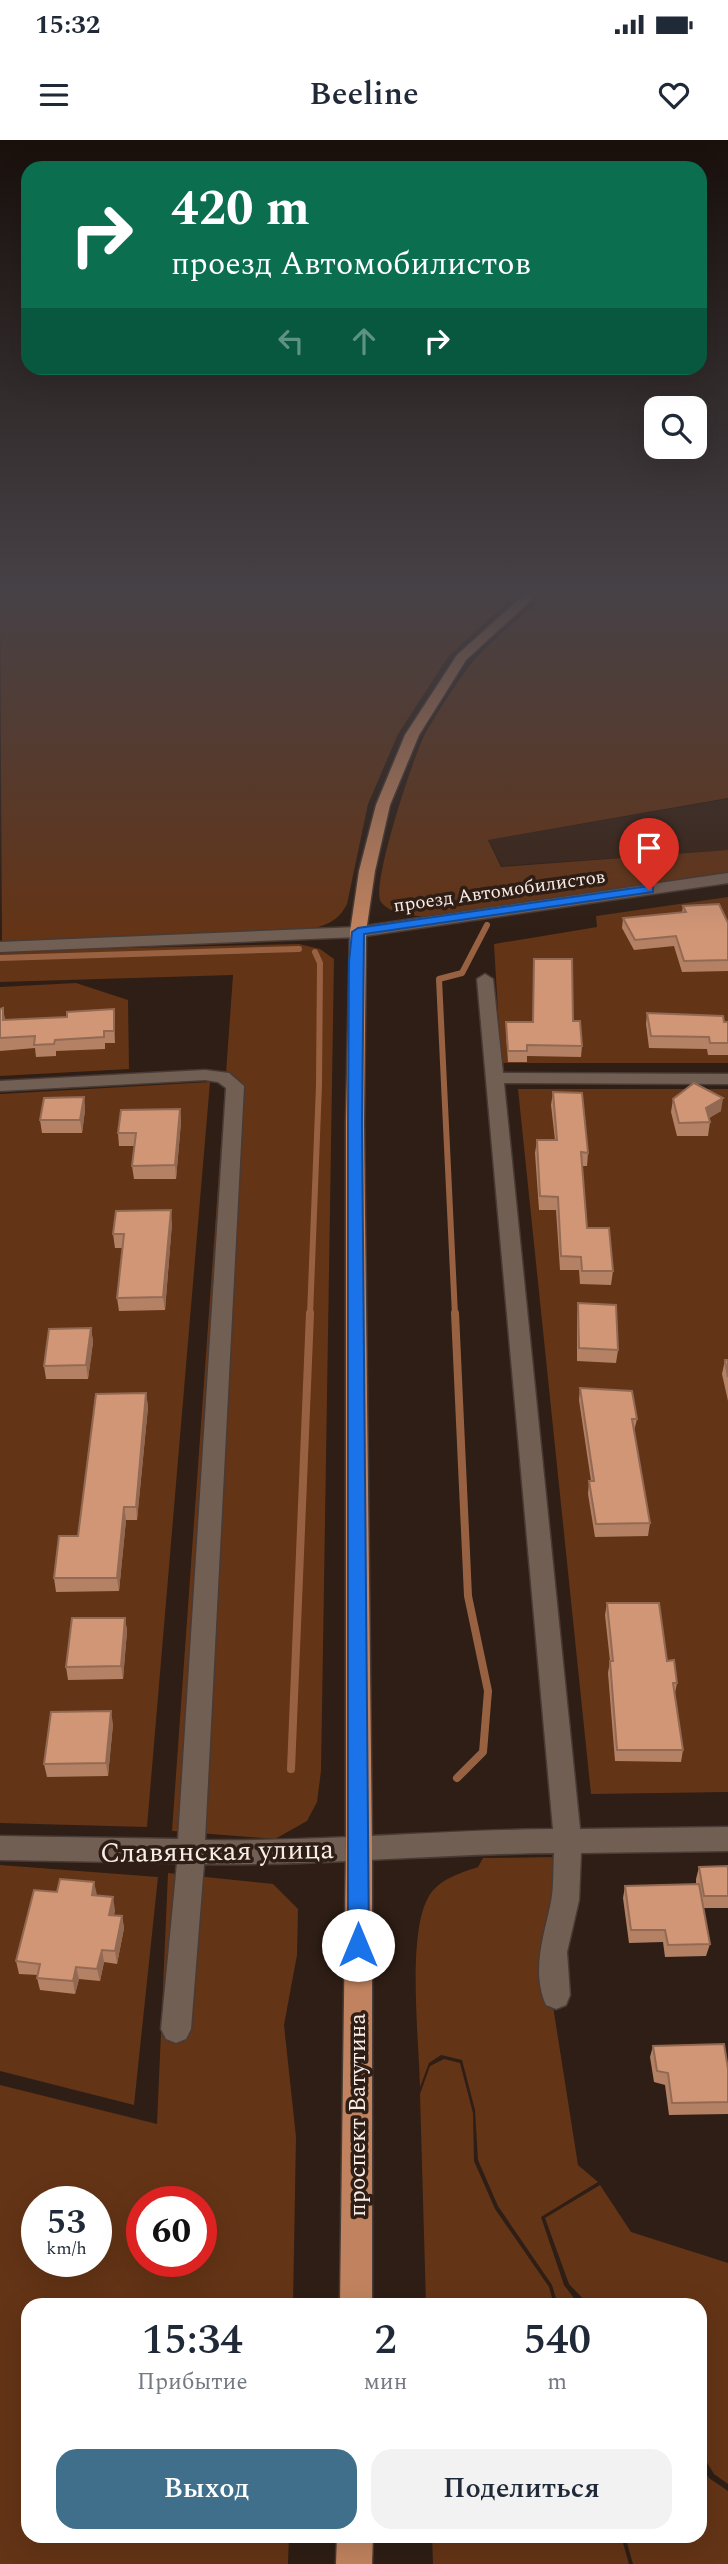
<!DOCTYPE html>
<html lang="ru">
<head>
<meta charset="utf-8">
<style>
  :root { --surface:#fff; --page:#f2f2f3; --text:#1f2937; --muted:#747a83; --accent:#3f6f8a }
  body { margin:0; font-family:Spectral,serif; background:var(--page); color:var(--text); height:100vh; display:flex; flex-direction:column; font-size:26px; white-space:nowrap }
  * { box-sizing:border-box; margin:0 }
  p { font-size:23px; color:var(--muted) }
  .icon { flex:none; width:38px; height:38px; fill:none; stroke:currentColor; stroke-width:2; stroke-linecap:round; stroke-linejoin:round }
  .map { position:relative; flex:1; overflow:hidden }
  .sheet { position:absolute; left:21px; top:2158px; width:686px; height:245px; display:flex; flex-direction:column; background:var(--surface); border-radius:21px; box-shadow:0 7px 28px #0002 }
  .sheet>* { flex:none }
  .guide { position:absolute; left:21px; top:21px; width:686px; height:214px; border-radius:21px; box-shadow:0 7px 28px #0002; background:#0b6e4f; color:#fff; overflow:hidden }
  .tools { position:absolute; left:644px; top:256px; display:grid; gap:14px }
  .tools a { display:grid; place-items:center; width:63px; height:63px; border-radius:14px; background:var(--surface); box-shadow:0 7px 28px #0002; font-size:35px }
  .speed { position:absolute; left:21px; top:2046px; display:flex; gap:14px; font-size:35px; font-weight:700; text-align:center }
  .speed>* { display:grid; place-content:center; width:91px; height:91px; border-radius:50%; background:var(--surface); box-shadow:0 7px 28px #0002; line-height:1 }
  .speed small { font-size:18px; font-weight:400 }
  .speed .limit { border:10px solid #d22; background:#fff; color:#111 }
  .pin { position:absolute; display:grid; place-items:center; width:60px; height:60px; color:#fff; margin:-72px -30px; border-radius:50% 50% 50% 0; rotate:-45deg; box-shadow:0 0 7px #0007 }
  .pin .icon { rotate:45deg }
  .me { position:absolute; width:77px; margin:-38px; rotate:0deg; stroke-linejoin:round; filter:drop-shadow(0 0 5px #0008) }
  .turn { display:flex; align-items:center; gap:24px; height:147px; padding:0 35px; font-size:32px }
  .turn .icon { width:91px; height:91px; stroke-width:2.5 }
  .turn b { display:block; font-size:49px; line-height:60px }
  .lanes { display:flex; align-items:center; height:66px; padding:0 35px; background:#0003; justify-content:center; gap:35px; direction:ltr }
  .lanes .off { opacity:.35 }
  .eta { display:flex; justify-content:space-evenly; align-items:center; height:119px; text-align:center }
  .eta b { font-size:42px; font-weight:600; line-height:49px }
  .action { display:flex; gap:14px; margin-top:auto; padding:14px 35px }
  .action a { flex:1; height:80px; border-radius:21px; background:var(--accent); color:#fff; font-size:28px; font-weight:600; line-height:80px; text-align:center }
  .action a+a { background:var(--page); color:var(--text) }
  .status { display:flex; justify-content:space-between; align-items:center; height:49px; padding:0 35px; background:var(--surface); direction:ltr }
  .status svg { height:19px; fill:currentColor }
  header { display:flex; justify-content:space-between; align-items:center; height:91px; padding:0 35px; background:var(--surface); font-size:32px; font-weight:600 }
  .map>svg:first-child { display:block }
  .built { fill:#3a2417 }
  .green { fill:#643416; fill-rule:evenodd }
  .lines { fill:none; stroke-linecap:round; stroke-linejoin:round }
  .stream-far1 { stroke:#986242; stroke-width:6 }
  .stream { stroke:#986242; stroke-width:8 }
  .minor-casing { stroke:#483a34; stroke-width:3 }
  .major-casing { stroke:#483a34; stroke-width:3 }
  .minor { fill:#725f54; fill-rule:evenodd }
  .major { fill:#c1835f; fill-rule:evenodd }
  .wall { fill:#b48165 }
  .shaded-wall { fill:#926953 }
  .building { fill:#d19676; stroke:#926953; stroke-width:2 }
  .route { fill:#1a73e8; stroke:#114b97; stroke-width:2 }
  .labels { text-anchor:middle; stroke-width:7; stroke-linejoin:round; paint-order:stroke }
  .far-street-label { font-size:19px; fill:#f8ece6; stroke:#2e1e15 }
  .street-label { font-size:23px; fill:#f8ece6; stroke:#2e1e15 }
  .near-street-label { font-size:28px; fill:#f8ece6; stroke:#2e1e15 }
</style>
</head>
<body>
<div class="status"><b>15:32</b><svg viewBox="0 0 49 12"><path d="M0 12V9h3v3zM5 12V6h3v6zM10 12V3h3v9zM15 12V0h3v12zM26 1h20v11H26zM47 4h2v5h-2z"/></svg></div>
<header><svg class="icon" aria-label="menu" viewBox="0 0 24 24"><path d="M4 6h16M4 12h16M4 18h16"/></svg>Beeline<svg class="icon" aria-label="heart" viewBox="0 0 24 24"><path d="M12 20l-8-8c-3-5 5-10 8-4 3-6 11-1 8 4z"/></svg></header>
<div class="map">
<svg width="728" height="2424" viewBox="0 0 728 2424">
  <rect width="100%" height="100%" fill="#2e1e15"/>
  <polygon class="built" points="728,659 728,710 502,726 489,700"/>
  <g class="green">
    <path d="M0 453H517L448 517 398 594 368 664 347 764C338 782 325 786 306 790L2 802Z"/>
    <path d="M548 453H728V658L488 700 501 727 728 710V733L426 777C412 775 391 775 381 762 370 747 413 619 423 598 431 581 464 531 476 518 498 494 525 474 548 453Z"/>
    <polygon points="728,757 728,923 501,923 494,804 597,787 596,776"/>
    <polygon points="299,804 320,809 334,819 321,1631 317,1662 307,1681 275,1699 172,1691 233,835 0,842 0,811"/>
    <polygon points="76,843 128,860 129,929 0,936 0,847"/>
    <polygon points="210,942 147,1687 0,1683 0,954"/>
    <polygon points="518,949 728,949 728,1652 591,1654"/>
    <path d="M557 1717 555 1759 545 1815 578 2025 598 2042 541 2077 564 2145 579 2165H558L552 2145 498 2066 478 2020 475 1970 462 1920 441 1915 429 1923 420 1947C419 1901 407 1795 428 1758 437 1740 460 1733 478 1727L483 1718Z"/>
    <polygon points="0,1725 158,1737 134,1965 0,1931"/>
    <path d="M168 1733 273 1744 298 1769 297 1815 284 1885 296 1997 293 2165H28V2396H289L288 2424H0V1945L157 1984ZM37 2062H96V2121H37ZM142 2062H201V2121H142Z"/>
    <polygon points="444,1919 460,1923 473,1973 474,2021 495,2069 549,2147 554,2165 426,2165 420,1954 430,1926"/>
    <polygon points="600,2045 631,2092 728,2123 728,2344 714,2334 700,2311 700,2165 589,2165 569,2144 545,2078"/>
    <polygon points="700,2325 709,2338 728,2351 728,2424 633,2424 625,2396 700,2396"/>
    <polygon points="432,2396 621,2396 629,2424 433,2424"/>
  </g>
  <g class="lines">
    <g class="stream-far1">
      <polyline points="0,818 299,809"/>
      <polyline points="310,1175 319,945 320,823 315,812"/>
      <polyline points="455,1175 439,839 462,833 487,785"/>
    </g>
    <g class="stream">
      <polyline points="455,1173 468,1456 488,1551 483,1612 457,1638"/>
      <polyline points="291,1629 310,1173"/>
    </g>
    <g class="minor-casing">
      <g id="minor">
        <polygon points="728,733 728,743 358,797 0,812 0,802 358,787"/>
        <path d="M485 834 493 839 503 933 728 934V944L504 943 580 1689 728 1687V1711L581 1713 579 1760 567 1812 570 1855 566 1865 556 1869 546 1865C531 1831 544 1796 551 1762 554 1747 553 1729 554 1713 437 1714 320 1726 204 1724L191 1889 186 1899 176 1903 166 1899 161 1889 177 1723 0 1720V1696L178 1699 226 948 218 942 205 940 0 951V941L205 930 229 933 244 946 205 1700C321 1702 437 1690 553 1689L477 839Z"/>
      </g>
    </g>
    <g class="major-casing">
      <g id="major">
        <polygon points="526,453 539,453 466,520 419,595 390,665 375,731 366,792 364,983 372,1708 372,2165 340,2165 346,1708 346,983 350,792 359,731 376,665 405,595 457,515"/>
        <polygon points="337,2396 373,2396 372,2424 336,2424"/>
      </g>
    </g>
    <use href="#minor" class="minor"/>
    <use href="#major" class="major"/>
  </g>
  <g class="wall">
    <polygon points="683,766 728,783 728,831 682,832 674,806 634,810 622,788 623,778 682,772"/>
    <polygon points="534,819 573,881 582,906 581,917 527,916 527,922 508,922 506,892 506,882 533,882"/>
    <polygon points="3,868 5,880 67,877 114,869 115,903 105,903 105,909 56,911 56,916 36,917 35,908 0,911 0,869"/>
    <polygon points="647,873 728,882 728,915 708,915 707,909 649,908 646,884"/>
    <polygon points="553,952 588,1013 587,1026 582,1026 587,1088 613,1131 611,1145 580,1144 579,1130 560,1130 556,1070 539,1070 535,1013 537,1000 555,1000 551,965"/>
    <polygon points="84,957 85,970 82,993 42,993 40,980"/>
    <polygon points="673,959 721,971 709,978 710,982 708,996 677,996 671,972"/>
    <polygon points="180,969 181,982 176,1039 134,1039 132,1026 135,1006 119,1006 118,993"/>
    <polygon points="172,1083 165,1170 119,1171 117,1158 123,1108 115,1108 113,1094"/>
    <polygon points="578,1163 618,1210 616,1223 577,1221 577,1177"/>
    <polygon points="91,1188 93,1202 88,1239 46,1239 44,1226"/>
    <polygon points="725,1220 728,1220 728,1261 722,1234"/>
    <polygon points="580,1248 637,1279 634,1291 650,1383 648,1396 595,1397 588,1354 589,1341 591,1341 579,1260"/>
    <polygon points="146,1253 148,1267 137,1380 126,1380 119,1451 56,1452 54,1438 78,1396"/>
    <polygon points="607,1463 667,1521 677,1543 675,1553 683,1610 681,1622 615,1621 608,1533 610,1521 605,1475"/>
    <polygon points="125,1478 127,1491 123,1539 68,1540 66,1527"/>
    <polygon points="113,1584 108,1636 47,1637 44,1624"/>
    <polygon points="728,1726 728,1768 703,1768 710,1804 706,1816 665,1817 663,1802 629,1803 623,1758 625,1746 696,1744 696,1739 699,1727"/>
    <polygon points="97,1756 115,1770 114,1775 122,1776 124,1788 117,1824 104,1822 100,1841 79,1839 75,1854 40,1850 37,1838 38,1835 19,1834 16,1821"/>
    <polygon points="653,1906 728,1929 728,1974 669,1975 665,1945 654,1942 650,1917"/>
  </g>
  <g class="shaded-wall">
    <polygon points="114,869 115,881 115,903 114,891"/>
    <polygon points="84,957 85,970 82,993 80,980"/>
    <polygon points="723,958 721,971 704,981 706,968"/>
    <polygon points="180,969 181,982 176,1039 175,1025"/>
    <polygon points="171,1070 172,1083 165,1170 163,1157"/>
    <polygon points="91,1188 93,1202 88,1239 86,1225"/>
    <polygon points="146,1253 148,1267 137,1380 136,1367"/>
    <polygon points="124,1367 126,1380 119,1451 117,1438"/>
    <polygon points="125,1478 127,1491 123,1539 121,1526"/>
    <polygon points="111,1571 113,1584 108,1636 106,1623"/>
    <polygon points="94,1742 97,1755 94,1768 92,1755"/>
    <polygon points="113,1757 115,1770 111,1787 109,1775"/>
    <polygon points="122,1776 124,1788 117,1824 115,1811"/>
    <polygon points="102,1810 104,1822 100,1841 97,1829"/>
    <polygon points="76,1827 79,1839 75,1854 73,1841"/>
  </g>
  <g class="building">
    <polygon points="719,764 728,783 728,820 684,821 676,796 635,800 623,778 686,772 683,766"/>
    <polygon points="534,819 572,819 573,881 580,881 582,906 527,905 527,911 508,911 506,882 533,882"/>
    <polygon points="3,868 3,880 67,877 67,872 114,869 114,891 104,891 104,897 55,900 54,904 34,905 35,896 0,898 0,869"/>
    <polygon points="647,873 723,876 724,882 728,882 728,903 710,903 709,897 651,896"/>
    <polygon points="694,943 723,958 706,968 710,982 679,983 673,959"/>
    <polygon points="553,952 582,953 588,1013 581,1012 587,1088 609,1088 613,1131 582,1131 581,1117 561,1116 558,1057 540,1056 537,1000 557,1000"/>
    <polygon points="84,957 80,980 40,980 44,958"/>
    <polygon points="180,969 175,1025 132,1026 136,993 118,993 121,970"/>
    <polygon points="171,1070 163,1157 117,1158 124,1094 113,1094 116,1071"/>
    <polygon points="578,1163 616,1165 618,1210 579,1208"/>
    <polygon points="91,1188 86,1225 44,1226 49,1189"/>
    <polygon points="725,1220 728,1220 728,1237"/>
    <polygon points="580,1248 632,1251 637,1279 632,1279 650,1383 596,1384 589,1341 594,1341"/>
    <polygon points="146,1253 136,1367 124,1367 117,1438 54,1438 59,1396 78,1396 96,1254"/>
    <polygon points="607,1463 659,1463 667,1521 674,1520 677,1543 673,1543 683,1610 617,1610 610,1521 613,1521"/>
    <polygon points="72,1478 125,1478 121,1526 66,1527"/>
    <polygon points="111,1571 106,1623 44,1624 51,1572"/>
    <polygon points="728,1726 728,1756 704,1756 699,1727"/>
    <polygon points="60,1739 94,1742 92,1755 113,1757 109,1775 122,1776 115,1811 102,1810 97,1829 76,1827 73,1841 37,1838 40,1824 16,1821 34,1750 57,1752"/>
    <polygon points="699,1744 710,1804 668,1805 665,1790 631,1790 625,1746"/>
    <polygon points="724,1904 728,1929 728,1962 672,1963 668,1933 657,1931 653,1906"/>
  </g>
  <linearGradient id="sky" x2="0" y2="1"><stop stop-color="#19100c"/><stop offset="0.57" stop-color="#464146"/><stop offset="1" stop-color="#464146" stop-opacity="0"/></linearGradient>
  <rect width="728" height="793" fill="url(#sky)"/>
  <polygon class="route" points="649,746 653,747 653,752 364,794 362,983 369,1805 366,1812 358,1815 351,1812 348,1805 348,983 349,822 352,792 358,788"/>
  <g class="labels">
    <g class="far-street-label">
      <text transform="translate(499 750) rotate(-8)" y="7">проезд Автомобилистов</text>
    </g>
    <g class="street-label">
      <text transform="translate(357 1975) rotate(-90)" y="8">проспект Ватутина</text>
    </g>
    <g class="near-street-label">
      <text transform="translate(217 1710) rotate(-1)" y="10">Славянская улица</text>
    </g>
  </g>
</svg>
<div class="tools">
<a><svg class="icon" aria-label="search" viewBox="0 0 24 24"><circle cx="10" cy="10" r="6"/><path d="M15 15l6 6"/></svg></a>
</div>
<div class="speed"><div>53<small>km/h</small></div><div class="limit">60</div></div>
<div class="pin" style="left:649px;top:750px;background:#d93025"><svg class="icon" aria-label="arrive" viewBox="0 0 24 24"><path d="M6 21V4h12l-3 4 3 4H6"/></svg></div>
<svg class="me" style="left:358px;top:1805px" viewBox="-20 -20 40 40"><circle r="19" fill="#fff"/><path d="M0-13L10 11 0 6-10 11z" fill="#1a73e8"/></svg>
<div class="guide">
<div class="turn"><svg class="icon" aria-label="right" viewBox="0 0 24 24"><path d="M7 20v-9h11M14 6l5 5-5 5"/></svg><div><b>420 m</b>проезд Автомобилистов</div></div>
<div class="lanes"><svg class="icon off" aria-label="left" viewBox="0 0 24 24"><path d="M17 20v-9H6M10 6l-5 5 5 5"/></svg><svg class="icon off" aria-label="ahead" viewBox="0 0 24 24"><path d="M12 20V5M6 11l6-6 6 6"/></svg><svg class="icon" aria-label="right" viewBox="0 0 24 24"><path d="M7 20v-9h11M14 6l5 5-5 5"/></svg></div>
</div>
<section class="sheet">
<div class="eta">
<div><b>15:34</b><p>Прибытие</p></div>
<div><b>2</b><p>мин</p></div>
<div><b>540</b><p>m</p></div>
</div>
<div class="action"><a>Выход</a><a>Поделиться</a></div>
</section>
</div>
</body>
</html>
